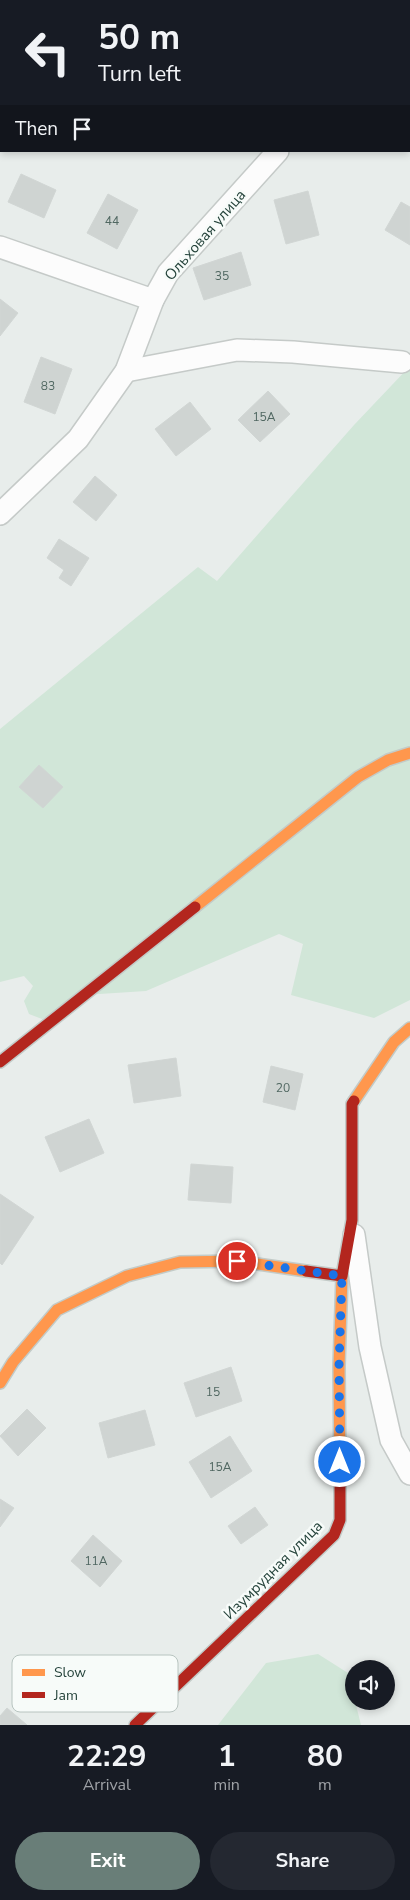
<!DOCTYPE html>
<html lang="en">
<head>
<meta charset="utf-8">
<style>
  :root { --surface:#171b24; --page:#242831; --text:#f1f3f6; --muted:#9ea1a6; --accent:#697e78 }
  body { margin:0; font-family:"Nunito Sans",sans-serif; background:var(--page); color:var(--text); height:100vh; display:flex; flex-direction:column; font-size:19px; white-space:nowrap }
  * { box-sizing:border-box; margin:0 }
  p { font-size:16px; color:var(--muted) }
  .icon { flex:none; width:28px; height:28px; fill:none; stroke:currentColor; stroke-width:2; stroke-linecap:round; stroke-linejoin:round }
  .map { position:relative; height:1725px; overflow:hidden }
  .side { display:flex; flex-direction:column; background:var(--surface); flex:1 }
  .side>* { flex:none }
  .hud { position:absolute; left:0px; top:0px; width:410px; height:152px; box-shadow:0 2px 8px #0003; background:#171b24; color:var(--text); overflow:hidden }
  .tools { position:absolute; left:345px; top:1660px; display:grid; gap:10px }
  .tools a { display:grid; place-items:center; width:50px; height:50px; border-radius:50%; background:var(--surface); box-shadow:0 2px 8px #0003; font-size:25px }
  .pin { position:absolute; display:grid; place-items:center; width:42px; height:42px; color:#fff; margin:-21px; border:2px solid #fff; border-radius:50%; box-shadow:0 1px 5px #0007 }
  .me { position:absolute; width:55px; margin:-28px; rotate:0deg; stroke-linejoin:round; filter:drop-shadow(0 0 4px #0008) }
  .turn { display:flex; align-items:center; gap:18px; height:105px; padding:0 15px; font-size:22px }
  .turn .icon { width:65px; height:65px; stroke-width:2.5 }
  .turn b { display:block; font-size:35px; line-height:42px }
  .then { display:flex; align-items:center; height:48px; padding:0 15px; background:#0003; gap:10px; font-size:19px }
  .eta { display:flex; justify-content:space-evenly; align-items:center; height:85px; text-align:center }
  .eta b { font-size:30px; font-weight:700; line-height:35px }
  .cta { display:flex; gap:10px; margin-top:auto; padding:10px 15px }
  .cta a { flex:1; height:58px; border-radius:30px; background:var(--accent); color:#fff; font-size:20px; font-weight:700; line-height:58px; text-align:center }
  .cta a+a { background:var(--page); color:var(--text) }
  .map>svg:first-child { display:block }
  .green { fill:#d1e6d8 }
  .building { fill:#cfd4d2; stroke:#d1d6d4 }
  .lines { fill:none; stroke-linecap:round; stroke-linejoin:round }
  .street-casing { stroke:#c5cac8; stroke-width:24 }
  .slow-casing { stroke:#c3cbc8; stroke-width:14 }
  .jam-casing { stroke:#c3cbc8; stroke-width:14 }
  .street { stroke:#fcfcfc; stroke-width:21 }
  .slow { stroke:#ff974d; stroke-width:11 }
  .jam { stroke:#b3261e; stroke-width:11 }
  .route { stroke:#1a73e8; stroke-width:9; stroke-dasharray:0 16.2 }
  .labels { text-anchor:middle; stroke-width:5; stroke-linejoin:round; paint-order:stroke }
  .number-label { font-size:12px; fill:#506761 }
  .street-label { font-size:15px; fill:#24423a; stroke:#f7fbf9 }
  .key { fill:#f7fbf9; stroke:#b8c4c0; stroke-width:1 }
  .key-label { font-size:14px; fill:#24423a }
</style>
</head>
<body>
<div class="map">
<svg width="410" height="1725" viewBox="0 0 410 1725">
  <rect width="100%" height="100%" fill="#e8edeb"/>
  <g class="green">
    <polygon points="410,366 410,1000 374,1018 291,995 303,944 279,934 146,991 84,995 42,1019 29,1014 24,1001 33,986 24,976 0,982 0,729 198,567 217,581 354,425"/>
    <polygon points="318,1654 348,1673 354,1701 355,1701 361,1725 218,1725 266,1663"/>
  </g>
  <g class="building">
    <polygon points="174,0 211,0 173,1"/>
    <polygon points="251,0 290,0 250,1"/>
    <polygon points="21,174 56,190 44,218 8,202"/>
    <polygon points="308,191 319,235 286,244 274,200"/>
    <polygon points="108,194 138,210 117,249 87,233"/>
    <polygon points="401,202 410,207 410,245 385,230"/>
    <polygon points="241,252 251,285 204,300 193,268"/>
    <polygon points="0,299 18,313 0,336"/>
    <polygon points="41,357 72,369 55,414 24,402"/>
    <polygon points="268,391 290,414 260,442 238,420"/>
    <polygon points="190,402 211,429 176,456 155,429"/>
    <polygon points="95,476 117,495 96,521 73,502"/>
    <polygon points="59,539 89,558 71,586 59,578 64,570 47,558"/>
    <polygon points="39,765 63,787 43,808 19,787"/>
    <polygon points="176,1058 181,1096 134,1103 128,1065"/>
    <polygon points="271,1066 303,1074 295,1110 263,1102"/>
    <polygon points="89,1119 104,1153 60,1172 45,1137"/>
    <polygon points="191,1164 233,1167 231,1203 188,1200"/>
    <polygon points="0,1194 34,1217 2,1265 0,1263"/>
    <polygon points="231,1367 242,1401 196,1417 184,1383"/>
    <polygon points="27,1409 46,1428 18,1456 0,1436"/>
    <polygon points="145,1410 155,1445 108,1458 99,1423"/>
    <polygon points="230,1436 252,1471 211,1498 189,1462"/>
    <polygon points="0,1499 14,1508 0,1527"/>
    <polygon points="255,1507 268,1525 241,1544 228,1526"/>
    <polygon points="93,1535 122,1561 100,1587 71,1561"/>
    <polygon points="7,1708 27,1725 0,1725 0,1716"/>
  </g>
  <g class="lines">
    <g class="street-casing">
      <g id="street">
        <polyline points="366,1 367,0"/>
        <polyline points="0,247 153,300"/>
        <polyline points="126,371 237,350 293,352 402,362"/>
        <polyline points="0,514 78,439 126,371 153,300 168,273 278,151"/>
        <polyline points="354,1235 370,1347 391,1440 410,1474"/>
      </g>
    </g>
    <g class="slow-casing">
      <g id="slow">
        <polyline points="195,907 358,777 388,760 410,753"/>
        <polyline points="354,1101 394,1042 410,1028"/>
        <polyline points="0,1383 13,1362 57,1310 127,1276 180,1262 237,1261 306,1271"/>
        <polyline points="340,1478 339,1366 342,1276"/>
      </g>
    </g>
    <g class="jam-casing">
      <g id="jam">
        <polyline points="0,1062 195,907"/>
        <polyline points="306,1271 342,1276 352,1220 352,1104 354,1101"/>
        <polyline points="135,1725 334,1535 340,1520 340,1478"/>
      </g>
    </g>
    <use href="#street" class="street"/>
    <use href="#slow" class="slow"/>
    <use href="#jam" class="jam"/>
  </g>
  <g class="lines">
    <polyline class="route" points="237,1261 342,1276 339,1366 340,1462"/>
  </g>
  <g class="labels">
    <g class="number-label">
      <text x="112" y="225">44</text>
      <text x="222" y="280">35</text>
      <text x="48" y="390">83</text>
      <text x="264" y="421">15А</text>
      <text x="283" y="1092">20</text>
      <text x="213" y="1396">15</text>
      <text x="220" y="1471">15А</text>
      <text x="96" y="1565">11А</text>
    </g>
    <g class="street-label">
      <text transform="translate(205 235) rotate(-49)" y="5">Ольховая улица</text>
      <text transform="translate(273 1570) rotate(-45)" y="5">Изумрудная улица</text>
    </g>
  </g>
  <rect x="12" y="1655" width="166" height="57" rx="8" class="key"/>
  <rect x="22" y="1669" width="23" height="7" fill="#ff974d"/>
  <rect x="22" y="1692" width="23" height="6" fill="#b3261e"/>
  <g class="key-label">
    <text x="54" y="1677">Slow</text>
    <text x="54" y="1700">Jam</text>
  </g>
</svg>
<div class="tools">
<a><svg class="icon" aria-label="sound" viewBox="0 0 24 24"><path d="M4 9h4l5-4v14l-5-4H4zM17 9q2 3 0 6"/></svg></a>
</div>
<div class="pin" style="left:237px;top:1261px;background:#d93025"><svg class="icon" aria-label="arrive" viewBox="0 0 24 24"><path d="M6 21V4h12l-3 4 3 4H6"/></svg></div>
<svg class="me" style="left:340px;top:1462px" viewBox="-20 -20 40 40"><circle r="17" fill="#1a73e8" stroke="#fff" stroke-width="3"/><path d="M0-11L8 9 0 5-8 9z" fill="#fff"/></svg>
<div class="hud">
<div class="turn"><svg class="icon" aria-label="left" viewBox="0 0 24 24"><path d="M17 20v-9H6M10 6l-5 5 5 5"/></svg><div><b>50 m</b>Turn left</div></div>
<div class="then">Then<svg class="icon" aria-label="arrive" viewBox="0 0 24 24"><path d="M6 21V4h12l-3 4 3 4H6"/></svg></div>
</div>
</div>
<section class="side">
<div class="eta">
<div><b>22:29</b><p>Arrival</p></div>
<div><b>1</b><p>min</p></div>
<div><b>80</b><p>m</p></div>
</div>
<div class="cta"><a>Exit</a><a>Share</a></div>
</section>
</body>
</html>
